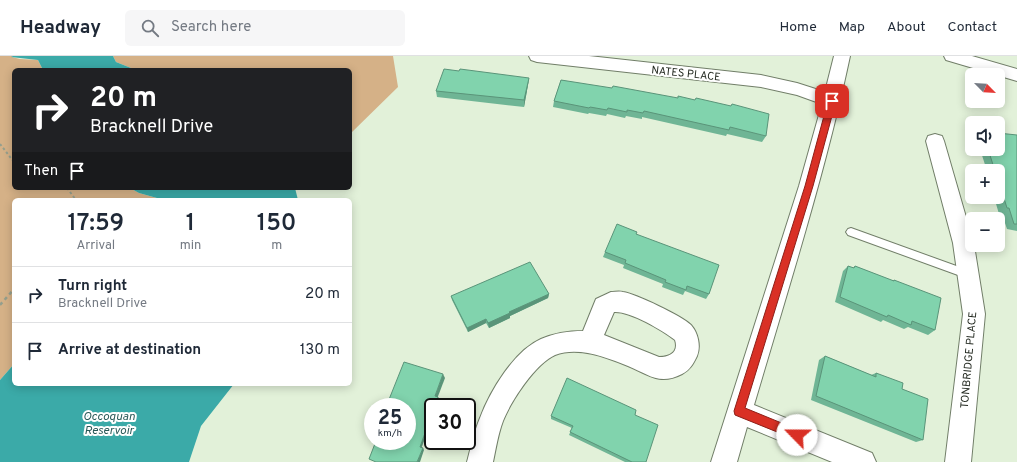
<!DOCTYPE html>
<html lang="en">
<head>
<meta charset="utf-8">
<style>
  :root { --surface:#fff; --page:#f6f6f7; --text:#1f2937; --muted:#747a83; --line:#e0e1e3 }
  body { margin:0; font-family:Overpass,sans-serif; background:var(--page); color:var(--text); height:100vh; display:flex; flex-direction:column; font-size:15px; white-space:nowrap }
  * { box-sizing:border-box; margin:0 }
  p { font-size:13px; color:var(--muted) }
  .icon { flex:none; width:22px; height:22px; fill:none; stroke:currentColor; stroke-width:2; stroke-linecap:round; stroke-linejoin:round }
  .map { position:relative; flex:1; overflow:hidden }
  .details { position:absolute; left:12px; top:142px; width:340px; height:188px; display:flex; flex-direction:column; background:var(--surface); border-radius:6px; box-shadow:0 2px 10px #0003 }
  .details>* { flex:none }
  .top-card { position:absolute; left:12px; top:12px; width:340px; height:122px; border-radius:6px; box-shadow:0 2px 10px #0003; background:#202124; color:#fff; overflow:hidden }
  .needle { width:26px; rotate:114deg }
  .fabs { position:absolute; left:965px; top:12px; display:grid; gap:8px }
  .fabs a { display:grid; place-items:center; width:40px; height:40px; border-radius:6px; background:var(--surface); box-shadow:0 2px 10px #0003; font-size:20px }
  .speed { position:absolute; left:364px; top:342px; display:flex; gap:8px; font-size:20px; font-weight:700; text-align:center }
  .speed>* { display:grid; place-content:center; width:52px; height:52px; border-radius:50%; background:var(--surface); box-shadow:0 2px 10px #0003; line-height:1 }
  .speed small { font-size:10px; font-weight:400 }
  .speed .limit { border:2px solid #111; border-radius:6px; background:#fff; color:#111 }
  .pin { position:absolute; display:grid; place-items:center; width:34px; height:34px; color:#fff; margin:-17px; border-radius:8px; box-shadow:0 2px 6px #0006 }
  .me { position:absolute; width:44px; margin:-22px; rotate:293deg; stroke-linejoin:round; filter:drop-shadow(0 0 3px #0008) }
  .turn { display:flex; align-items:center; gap:14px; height:84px; padding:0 12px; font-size:18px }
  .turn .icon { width:52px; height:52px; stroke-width:2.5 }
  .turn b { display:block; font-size:28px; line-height:34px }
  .then { display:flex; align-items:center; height:38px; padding:0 12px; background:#0003; gap:8px; font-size:15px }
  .eta { display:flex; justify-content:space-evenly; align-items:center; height:68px; text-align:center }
  .eta b { font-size:24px; font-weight:600; line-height:28px }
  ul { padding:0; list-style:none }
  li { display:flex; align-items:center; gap:12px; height:56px; padding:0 12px; border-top:1px solid var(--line) }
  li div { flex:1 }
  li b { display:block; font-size:15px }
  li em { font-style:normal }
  header { display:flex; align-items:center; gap:24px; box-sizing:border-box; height:56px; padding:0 20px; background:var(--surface); border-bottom:1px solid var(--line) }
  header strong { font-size:19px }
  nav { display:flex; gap:22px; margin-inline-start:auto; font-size:14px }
  .search { width:280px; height:36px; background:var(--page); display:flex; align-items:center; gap:10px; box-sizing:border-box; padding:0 14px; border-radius:6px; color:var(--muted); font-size:15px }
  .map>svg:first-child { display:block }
  .green { fill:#d5b187 }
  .water { fill:#3baaa8 }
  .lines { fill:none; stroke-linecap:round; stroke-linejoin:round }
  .service-casing { stroke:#717e68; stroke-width:2 }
  .minor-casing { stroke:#717e68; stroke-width:2 }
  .path-far1 { stroke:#949f8d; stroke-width:2; stroke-dasharray:2.5 2.5; stroke-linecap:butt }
  .path { stroke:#949f8d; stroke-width:2.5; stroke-dasharray:3.5 3.5; stroke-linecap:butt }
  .service { fill:#fff; fill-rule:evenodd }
  .minor { fill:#fff; fill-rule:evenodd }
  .wall { fill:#6fb595 }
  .shaded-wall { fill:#5a9479 }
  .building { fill:#81d3ad; stroke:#5a9479 }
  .route { fill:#d93025; stroke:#8d1f18 }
  .labels { text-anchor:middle; stroke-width:4; stroke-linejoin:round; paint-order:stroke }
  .street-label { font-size:11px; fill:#242a21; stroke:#fff }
  .water-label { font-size:12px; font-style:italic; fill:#2a5958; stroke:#fff }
</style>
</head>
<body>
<header>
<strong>Headway</strong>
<div class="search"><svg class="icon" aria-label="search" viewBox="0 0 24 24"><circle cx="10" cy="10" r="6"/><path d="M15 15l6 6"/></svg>Search here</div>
<nav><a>Home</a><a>Map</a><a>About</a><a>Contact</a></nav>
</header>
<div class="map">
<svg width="1017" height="406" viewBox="0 0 1017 406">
  <rect width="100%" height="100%" fill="#e2f1d9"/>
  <g class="green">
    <polygon points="0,0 13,0 12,1 20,3 38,4 43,14 14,14 14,132 130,132 139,137 164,144 14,144 14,308 0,324"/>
    <polygon points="113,0 393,0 398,31 350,78 350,14 136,14 116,6"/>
  </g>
  <g class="water">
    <polygon points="13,0 113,0 116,6 136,14 43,14 38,4 11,1"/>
    <polygon points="130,132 295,132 298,144 164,144 139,137"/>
    <polygon points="14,308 14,328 234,328 201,370 189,406 0,406 0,324"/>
  </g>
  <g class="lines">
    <g class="service-casing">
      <polygon id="service" points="851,172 973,216 974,219 973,222 969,223 848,179 846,176 848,173"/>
    </g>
    <g class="minor-casing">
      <g id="minor">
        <path d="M529 0H589L761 19 797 27 825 36 834 0H850C825 118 788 233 754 349L872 397 876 406H832L747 371 737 406H711L799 130 822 48 797 39 761 31 537 6 531 4Z"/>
        <polygon points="944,0 972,0 1017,13 1017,25 946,4"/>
        <polygon points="935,78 942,80 944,85 972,182 972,189 974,189 985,258 971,406 945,406 963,258 953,187 926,85 928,80"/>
        <path d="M611 236C615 236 619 235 623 236 636 238 682 260 691 269 698 277 701 290 697 300 693 308 690 314 682 318 659 330 648 318 628 310 606 301 578 290 555 299 535 308 511 345 503 365 498 378 496 392 493 406H467C471 391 474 376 480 362 490 335 514 295 541 283 555 277 568 275 583 275L596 243ZM614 256C630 255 662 274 675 284 679 296 670 301 659 301L604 279Z"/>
      </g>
    </g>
    <g class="path-far1">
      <polyline points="0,88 14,106"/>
      <polyline points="67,132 76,144"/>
    </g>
    <polyline class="path" points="0,249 14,233"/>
    <use href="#service" class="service"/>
    <use href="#minor" class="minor"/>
  </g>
  <g class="wall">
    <polygon points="529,22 528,29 524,51 437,41 436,35"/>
    <polygon points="561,24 766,80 762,86 727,78 726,80 642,61 642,63 626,60 625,62 607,58 606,60 589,57 588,58 553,51 554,45"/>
    <polygon points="1017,79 1017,176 1017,175 1007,173 1002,158 999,158 994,141 998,141 998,115 987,115 980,93 998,93"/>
    <polygon points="636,178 709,238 706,243 685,235 683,239 662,231 663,228 623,212 624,209 603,201 605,196"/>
    <polygon points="848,210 853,212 855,210 892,225 894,224 935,274 928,279 908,271 904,273 883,264 881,266 835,246 843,215"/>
    <polygon points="549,238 548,242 510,260 510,262 489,272 486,267 468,276 452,244 451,240"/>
    <polygon points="825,300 871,319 876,317 902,333 923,384 916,386 811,344 819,304"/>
    <polygon points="635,359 646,406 625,406 569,379 572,372 551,363 551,360"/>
  </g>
  <g class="shaded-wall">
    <polygon points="529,22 528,29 524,51 524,44"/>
    <polygon points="549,238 548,242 510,260 510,262 489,272 488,267 509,256"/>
    <polygon points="486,263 486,267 468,276 467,272"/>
    <polygon points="443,318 445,322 437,343 435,340"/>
    <polygon points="438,341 440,344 437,351 435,351"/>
    <polygon points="433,355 433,362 421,393 420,391"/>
    <polygon points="423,392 424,394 420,406 417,406"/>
  </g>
  <g class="building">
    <polygon points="444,13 459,15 460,13 529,22 524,44 436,35"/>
    <polygon points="561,24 612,32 613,30 678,42 678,40 695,44 696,42 731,50 732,48 769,58 766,80 730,71 729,74 644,55 643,57 627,54 627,56 608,52 607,54 590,51 589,52 554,45"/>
    <polygon points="998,77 1017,79 1017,168 1014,168 1009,152 1007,152 998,123 998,115 995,115 988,93 998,93"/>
    <polygon points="617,168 637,176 636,178 719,209 709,238 687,230 686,234 665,226 666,224 625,207 626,204 605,196"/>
    <polygon points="530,206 549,238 509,256 510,257 488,267 486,263 467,272 451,240"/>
    <polygon points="848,210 854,212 855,210 894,225 894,224 941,242 935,274 912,265 911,269 888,259 887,261 840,241"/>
    <polygon points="825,300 876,321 876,317 903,327 902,333 928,343 923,384 816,340"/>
    <polygon points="404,306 443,318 435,340 438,341 435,351 433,351 433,355 420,391 423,392 417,406 376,406 369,403 376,385 407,385 407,351 386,351"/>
    <polygon points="567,322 636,354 635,359 658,369 646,406 632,406 570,376 573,370 551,360"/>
  </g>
  <polygon class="route" points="832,42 836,45 813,130 745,352 801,375 802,379 801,383 797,384 735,359 734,355 805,130 828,45"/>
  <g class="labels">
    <g class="street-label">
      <text transform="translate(686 17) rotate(6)" y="4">NATES PLACE</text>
      <text transform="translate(968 304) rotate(-85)" y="4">TONBRIDGE PLACE</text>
    </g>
    <g class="water-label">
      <text x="109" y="364">Occoquan<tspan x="109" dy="14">Reservoir</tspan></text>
    </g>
  </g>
</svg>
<div class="fabs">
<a><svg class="needle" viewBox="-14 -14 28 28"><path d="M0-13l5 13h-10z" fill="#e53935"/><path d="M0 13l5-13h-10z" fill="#747a83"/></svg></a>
<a><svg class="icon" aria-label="sound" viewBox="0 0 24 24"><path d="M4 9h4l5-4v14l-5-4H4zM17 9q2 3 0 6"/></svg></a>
<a>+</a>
<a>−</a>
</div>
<div class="speed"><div>25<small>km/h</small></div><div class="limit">30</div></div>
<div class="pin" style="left:832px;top:45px;background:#d93025"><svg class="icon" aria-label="arrive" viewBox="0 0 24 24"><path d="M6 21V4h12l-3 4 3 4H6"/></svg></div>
<svg class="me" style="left:797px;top:379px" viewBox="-20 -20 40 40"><circle r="19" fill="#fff"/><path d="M0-13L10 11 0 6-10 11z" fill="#d93025"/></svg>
<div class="top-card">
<div class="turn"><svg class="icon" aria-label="right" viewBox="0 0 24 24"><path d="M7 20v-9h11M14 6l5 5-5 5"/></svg><div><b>20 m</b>Bracknell Drive</div></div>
<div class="then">Then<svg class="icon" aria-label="arrive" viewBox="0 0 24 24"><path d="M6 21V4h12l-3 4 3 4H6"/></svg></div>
</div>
<section class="details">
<div class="eta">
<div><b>17:59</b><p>Arrival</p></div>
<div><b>1</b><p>min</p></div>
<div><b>150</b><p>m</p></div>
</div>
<ul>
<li><svg class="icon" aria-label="right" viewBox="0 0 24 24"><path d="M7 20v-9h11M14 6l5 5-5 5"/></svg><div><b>Turn right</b><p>Bracknell Drive</p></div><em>20 m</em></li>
<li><svg class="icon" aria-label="arrive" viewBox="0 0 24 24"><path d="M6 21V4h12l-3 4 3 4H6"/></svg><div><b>Arrive at destination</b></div><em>130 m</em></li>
</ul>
</section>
</div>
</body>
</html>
